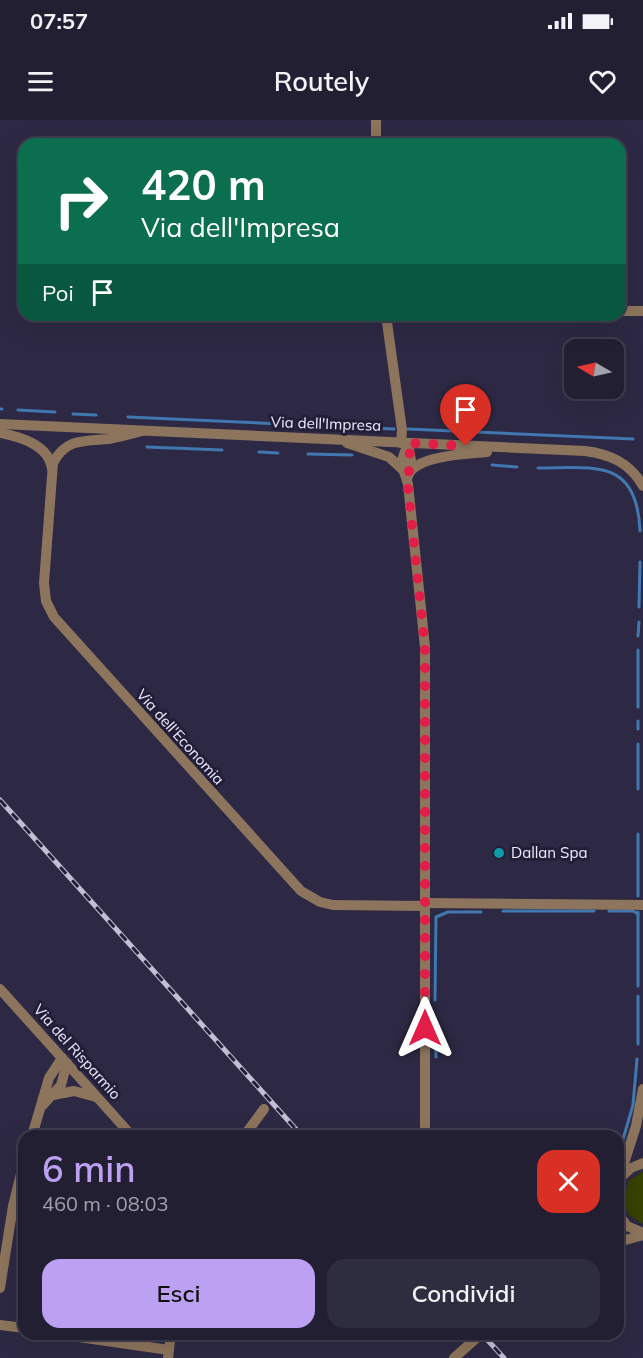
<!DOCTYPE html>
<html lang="it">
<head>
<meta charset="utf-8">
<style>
  :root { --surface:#221f33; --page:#2e2c3f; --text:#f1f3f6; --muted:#a2a2ac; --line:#3f3d4e; --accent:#bca0f2 }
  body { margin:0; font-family:Mulish,sans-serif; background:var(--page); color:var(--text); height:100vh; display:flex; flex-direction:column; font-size:22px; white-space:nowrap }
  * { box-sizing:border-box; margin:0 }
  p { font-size:20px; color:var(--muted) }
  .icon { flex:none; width:33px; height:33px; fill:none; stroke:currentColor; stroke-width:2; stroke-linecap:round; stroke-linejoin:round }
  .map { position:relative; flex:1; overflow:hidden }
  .side { position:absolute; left:18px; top:1010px; width:606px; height:210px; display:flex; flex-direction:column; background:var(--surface); border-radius:18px; box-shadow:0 6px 24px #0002,0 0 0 2px var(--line) }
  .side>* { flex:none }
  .banner { position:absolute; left:18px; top:18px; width:608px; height:183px; border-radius:18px; box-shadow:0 6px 24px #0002,0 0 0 2px var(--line); background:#0b6e4f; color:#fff; overflow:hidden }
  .needle { width:39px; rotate:279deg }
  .fabs { position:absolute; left:564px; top:219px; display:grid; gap:12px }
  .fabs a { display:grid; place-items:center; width:60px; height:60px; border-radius:12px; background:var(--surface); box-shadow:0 6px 24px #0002,0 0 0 2px var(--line); font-size:30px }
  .pin { position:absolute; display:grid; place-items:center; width:51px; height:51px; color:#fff; margin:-62px -26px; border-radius:50% 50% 50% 0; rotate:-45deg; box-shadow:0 0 6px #0007 }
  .pin .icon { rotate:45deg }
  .me { position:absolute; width:66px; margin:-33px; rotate:0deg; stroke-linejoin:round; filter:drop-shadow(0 0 4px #0008) }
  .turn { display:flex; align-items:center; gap:21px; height:126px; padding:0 24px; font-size:27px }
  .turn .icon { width:78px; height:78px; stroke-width:2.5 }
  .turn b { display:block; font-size:42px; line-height:51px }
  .then { display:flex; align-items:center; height:57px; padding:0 24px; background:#0003; gap:12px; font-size:22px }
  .round { display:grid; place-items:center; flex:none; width:63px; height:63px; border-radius:18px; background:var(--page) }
  .headline { display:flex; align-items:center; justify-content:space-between; height:102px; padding:0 24px }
  h1 { font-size:36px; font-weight:600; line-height:45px; color:var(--accent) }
  .cta { display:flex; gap:12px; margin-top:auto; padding:12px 24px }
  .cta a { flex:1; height:69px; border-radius:18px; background:var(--accent); color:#111; font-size:24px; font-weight:600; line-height:69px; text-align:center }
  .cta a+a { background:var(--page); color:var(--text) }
  .status { display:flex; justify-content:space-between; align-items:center; height:42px; padding:0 30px; background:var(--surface); direction:ltr }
  .status svg { height:16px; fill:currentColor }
  header { display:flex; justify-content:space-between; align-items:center; height:78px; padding:0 24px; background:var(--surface); font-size:27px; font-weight:600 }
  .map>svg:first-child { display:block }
  .green { fill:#374101 }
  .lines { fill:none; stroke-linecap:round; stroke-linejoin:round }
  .stream { stroke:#4078af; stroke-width:3 }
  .minor { stroke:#8d745c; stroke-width:10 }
  .rail-casing { stroke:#c1bfd4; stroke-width:5 }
  .rail { stroke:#231f39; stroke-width:3; stroke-dasharray:9; stroke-linecap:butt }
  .route { stroke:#e11d48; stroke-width:10; stroke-dasharray:0 18 }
  .culture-dot { fill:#0f9aa8; stroke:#231f39; stroke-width:2 }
  .labels { text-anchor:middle; stroke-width:6; stroke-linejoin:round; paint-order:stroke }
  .street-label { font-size:15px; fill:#eeecff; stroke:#231f39 }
  .poi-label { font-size:15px; fill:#eeecff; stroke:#231f39; text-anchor:start }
</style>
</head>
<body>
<div class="status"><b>07:57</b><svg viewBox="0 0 49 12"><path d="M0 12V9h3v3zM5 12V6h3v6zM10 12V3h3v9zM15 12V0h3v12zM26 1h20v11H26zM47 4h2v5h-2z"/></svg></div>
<header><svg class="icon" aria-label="menu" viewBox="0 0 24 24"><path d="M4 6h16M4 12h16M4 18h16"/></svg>Routely<svg class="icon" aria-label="heart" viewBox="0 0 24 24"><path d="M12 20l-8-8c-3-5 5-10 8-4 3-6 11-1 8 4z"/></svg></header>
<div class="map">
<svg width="643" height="1238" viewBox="0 0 643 1238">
  <rect width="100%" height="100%" fill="#2d2944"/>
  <polygon class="green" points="643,1052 643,1104 629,1095 623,1082 629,1060"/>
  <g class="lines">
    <g class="stream">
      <polyline points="0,289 2,289"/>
      <polyline points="18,290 55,292"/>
      <polyline points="73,294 96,295"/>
      <polyline points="128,297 394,309"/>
      <polyline points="408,309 633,319"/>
      <polyline points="147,327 222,330"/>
      <polyline points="259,332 278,333"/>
      <polyline points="308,334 352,335"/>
      <polyline points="492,345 517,347"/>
      <path d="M538 348C595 348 637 338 640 411"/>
      <polyline points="639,487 640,442"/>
      <polyline points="638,516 639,502"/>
      <polyline points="638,530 638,587"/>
      <polyline points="638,601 638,609"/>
      <polyline points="638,624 638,669"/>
      <polyline points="638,714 638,776"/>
      <polyline points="503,791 594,791"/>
      <polyline points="609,791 633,791 638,794"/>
      <polyline points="638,866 638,792"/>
      <polyline points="435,880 436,797 448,792 481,792"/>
      <polyline points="435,902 436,937"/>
      <polyline points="638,924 638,876"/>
      <polyline points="619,1033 633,985 637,939"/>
    </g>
    <g class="minor">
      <polyline points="376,24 376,0"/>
      <polyline points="620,191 643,191"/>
      <polyline points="386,195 402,310 401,323"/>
      <path d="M0 304 585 331C610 334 630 343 643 366"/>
      <path d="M142 311C131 314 120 317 109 319 85 321 66 318 53 343L44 463 46 481 54 497 301 771 320 782 333 785 426 786"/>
      <path d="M0 313C21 317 49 325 52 349"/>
      <polyline points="347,323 389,337 402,349"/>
      <polyline points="408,323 401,343 408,364 425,527 425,1016"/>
      <polyline points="408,323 411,341 408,354"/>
      <path d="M407 360C409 335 468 334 487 332"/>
      <polyline points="426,783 643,785"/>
      <polyline points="0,869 132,1016"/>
      <polyline points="53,975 74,971 96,977"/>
      <polyline points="43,985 61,965 67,943"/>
      <polyline points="32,1016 49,958 62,938"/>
      <polyline points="244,1016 264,989"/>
      <polyline points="621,1057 631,1048 643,1043"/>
      <polyline points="618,1062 636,1006 643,969"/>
      <polyline points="618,1094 627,1106 643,1113"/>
      <polyline points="618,1122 643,1115"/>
      <polyline points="0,1168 13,1086 24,1042"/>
      <polyline points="0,1205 24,1208"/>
      <polyline points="58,1214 169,1230"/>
      <polyline points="168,1238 171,1214"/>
      <polyline points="454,1238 481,1214"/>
    </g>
    <g class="rail-casing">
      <g id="rail">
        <polyline points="0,680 302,1016"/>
        <polyline points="482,1214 504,1238"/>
      </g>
    </g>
    <use href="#rail" class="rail"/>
  </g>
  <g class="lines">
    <polyline class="route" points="425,908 425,527 407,360 411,341 408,323 466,326"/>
  </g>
  <circle class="culture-dot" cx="499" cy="733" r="6"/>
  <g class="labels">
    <g class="street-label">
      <text transform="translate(326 304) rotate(2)" y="5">Via dell'Impresa</text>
      <text transform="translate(180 617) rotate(48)" y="5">Via dell'Economia</text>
      <text transform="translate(77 932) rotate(48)" y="5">Via del Risparmio</text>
    </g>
    <g class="poi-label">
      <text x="511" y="738">Dallan Spa</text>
    </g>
  </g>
</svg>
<div class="fabs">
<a><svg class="needle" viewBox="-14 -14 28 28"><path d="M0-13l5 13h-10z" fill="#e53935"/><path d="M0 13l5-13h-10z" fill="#a2a2ac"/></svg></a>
</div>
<div class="pin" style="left:466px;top:326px;background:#d93025"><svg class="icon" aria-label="arrive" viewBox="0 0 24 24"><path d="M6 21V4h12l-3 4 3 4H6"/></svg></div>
<svg class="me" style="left:425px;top:908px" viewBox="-20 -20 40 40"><path d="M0-17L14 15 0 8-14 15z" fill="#e11d48" stroke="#fff" stroke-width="4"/></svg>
<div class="banner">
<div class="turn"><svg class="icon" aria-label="right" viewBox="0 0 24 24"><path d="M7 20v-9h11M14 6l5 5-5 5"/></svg><div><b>420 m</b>Via dell'Impresa</div></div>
<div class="then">Poi<svg class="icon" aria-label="arrive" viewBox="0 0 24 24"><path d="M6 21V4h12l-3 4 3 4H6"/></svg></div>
</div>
<section class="side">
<div class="headline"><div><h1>6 min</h1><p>460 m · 08:03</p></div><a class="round" style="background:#d93025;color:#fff"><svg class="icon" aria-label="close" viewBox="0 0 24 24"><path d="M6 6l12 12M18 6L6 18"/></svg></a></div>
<div class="cta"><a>Esci</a><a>Condividi</a></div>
</section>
</div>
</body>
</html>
